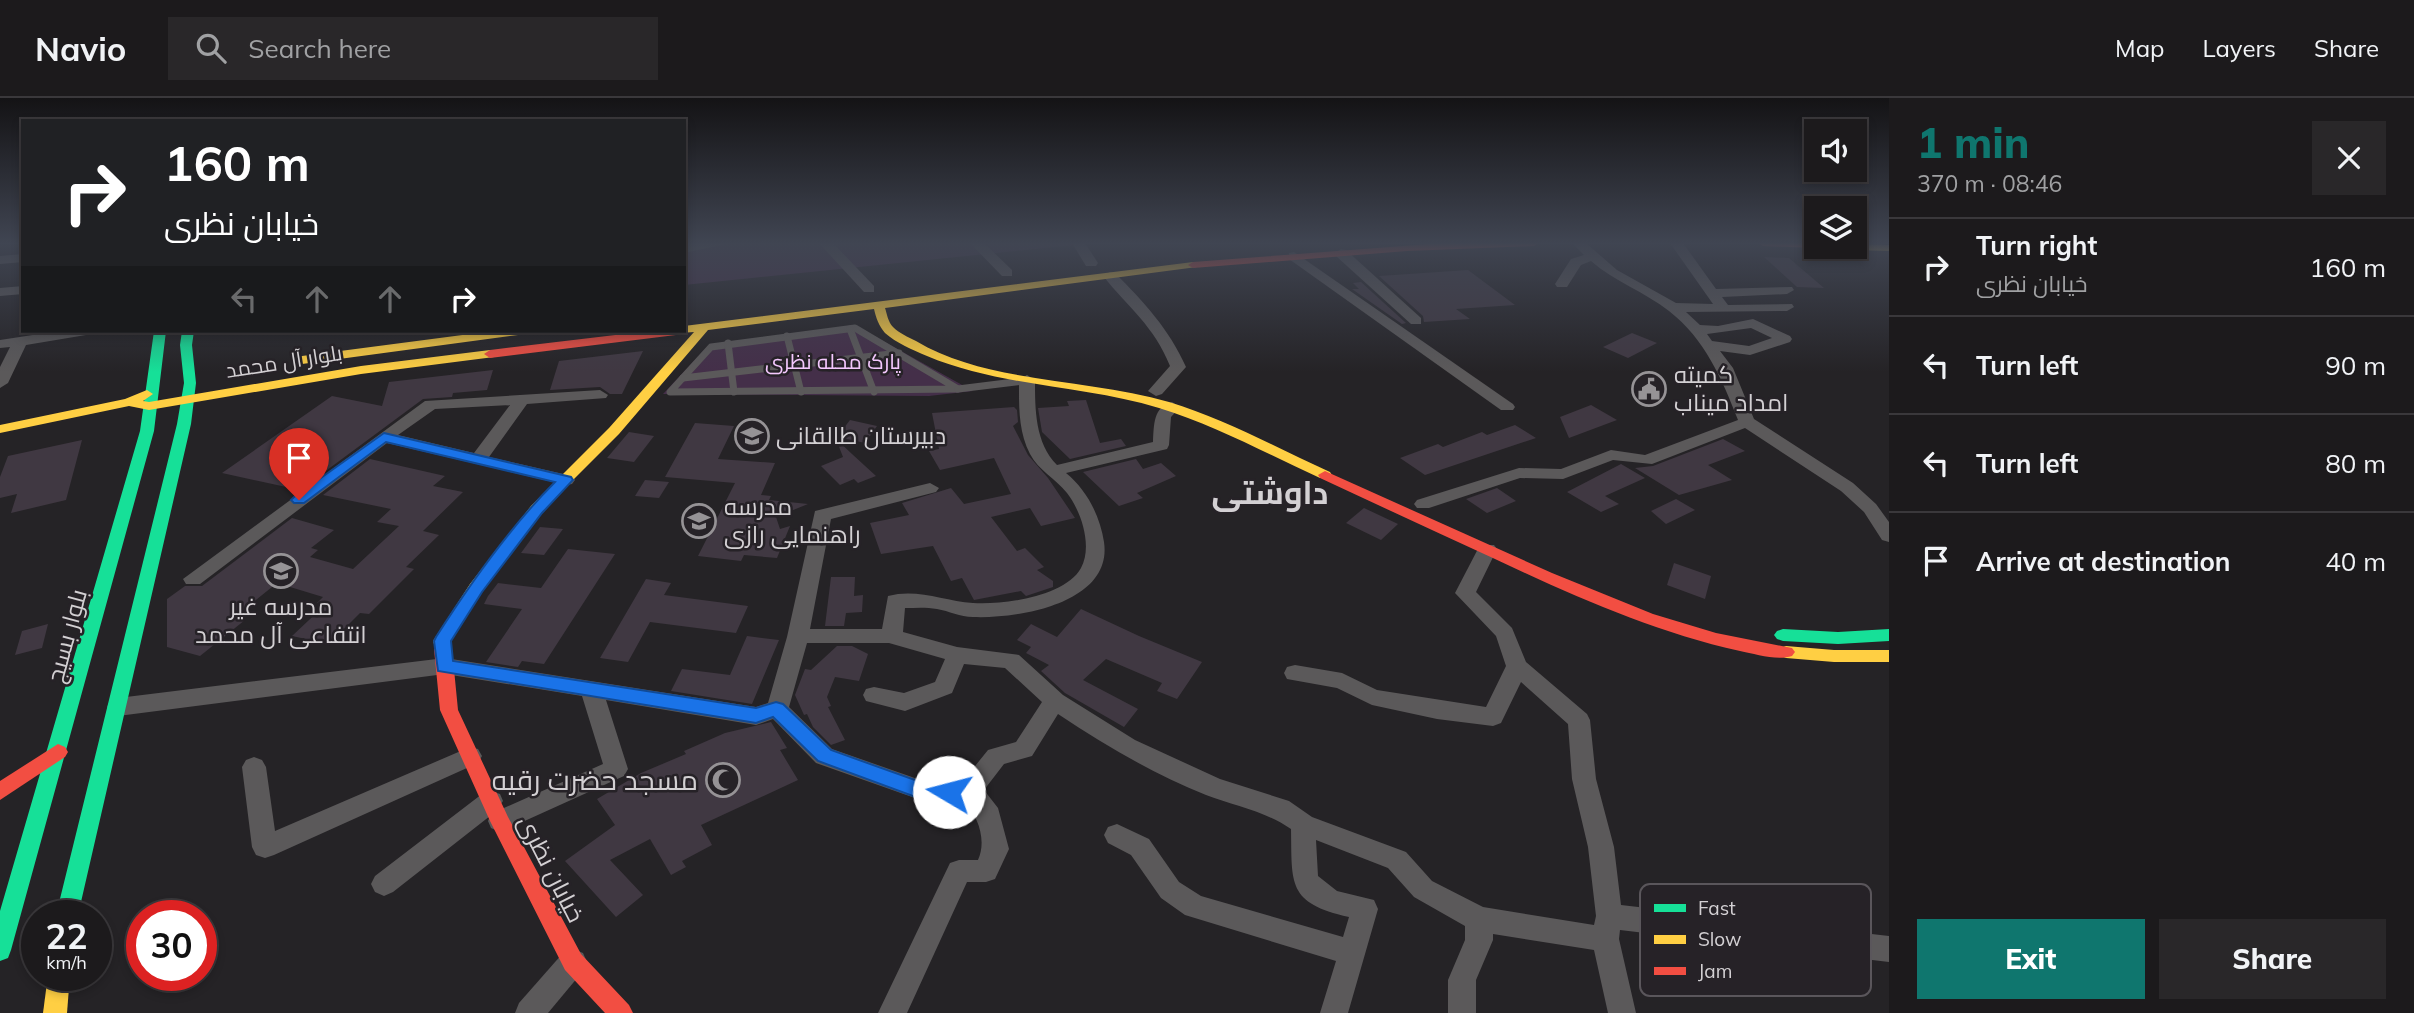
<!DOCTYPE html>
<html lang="en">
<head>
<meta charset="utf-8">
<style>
  :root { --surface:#1c1a1c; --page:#292729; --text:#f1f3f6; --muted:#a0a1a3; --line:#3a383b; --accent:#0f766e }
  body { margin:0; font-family:Mulish,Cairo,sans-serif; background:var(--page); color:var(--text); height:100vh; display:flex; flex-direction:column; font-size:26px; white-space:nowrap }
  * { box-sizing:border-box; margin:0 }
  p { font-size:23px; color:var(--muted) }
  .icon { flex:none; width:38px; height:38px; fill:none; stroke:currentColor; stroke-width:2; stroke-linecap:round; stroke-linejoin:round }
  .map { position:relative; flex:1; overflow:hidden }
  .side { display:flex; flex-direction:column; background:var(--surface); width:525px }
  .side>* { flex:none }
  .guide { position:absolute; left:21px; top:21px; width:665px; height:214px; border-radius:0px; box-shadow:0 4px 10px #0003,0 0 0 2px var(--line); background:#202124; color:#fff; overflow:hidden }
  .controls { position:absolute; left:1804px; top:21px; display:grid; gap:14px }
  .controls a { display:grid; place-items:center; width:63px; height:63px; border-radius:0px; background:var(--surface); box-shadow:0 4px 10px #0003,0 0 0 2px var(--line); font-size:35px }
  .speed { position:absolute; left:21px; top:802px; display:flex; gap:14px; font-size:35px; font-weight:700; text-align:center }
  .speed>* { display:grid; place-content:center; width:91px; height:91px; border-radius:50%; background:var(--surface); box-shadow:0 4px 10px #0003,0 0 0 2px var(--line); line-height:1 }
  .speed small { font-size:18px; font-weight:400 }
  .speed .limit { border:10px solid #d22; background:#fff; color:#111 }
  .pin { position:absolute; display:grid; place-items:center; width:60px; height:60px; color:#fff; margin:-72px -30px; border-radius:50% 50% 50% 0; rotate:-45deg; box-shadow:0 0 7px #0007 }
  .pin .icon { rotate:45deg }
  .me { position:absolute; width:77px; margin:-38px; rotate:278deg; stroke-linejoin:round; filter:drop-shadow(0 0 5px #0008) }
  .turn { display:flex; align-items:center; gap:24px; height:147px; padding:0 28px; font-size:32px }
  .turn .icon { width:91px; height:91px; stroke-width:2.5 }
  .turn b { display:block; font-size:49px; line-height:60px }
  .lanes { display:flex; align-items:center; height:66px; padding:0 28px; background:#0003; justify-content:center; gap:35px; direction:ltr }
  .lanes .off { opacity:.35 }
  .round { display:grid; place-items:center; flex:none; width:74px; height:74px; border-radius:0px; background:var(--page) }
  .headline { display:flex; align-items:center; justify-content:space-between; height:119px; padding:0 28px }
  h1 { font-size:42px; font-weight:800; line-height:52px; color:var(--accent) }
  .cta { display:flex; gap:14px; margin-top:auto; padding:14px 28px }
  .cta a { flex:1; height:80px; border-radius:0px; background:var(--accent); color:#fff; font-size:28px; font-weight:800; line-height:80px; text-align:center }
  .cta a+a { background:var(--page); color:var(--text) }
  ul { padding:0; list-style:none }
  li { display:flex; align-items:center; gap:21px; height:98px; padding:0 28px; border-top:2px solid var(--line) }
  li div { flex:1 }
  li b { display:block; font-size:26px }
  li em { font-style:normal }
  header { display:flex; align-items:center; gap:42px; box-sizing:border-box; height:98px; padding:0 35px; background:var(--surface); border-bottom:2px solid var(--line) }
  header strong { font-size:33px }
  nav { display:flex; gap:38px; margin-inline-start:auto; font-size:24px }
  .search { width:490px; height:63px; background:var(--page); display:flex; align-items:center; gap:18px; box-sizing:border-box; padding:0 24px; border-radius:0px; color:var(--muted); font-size:26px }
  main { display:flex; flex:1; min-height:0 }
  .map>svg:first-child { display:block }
  .green { fill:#442f49 }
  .building { fill:#403842 }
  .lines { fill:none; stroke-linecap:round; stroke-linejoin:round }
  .lane { stroke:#5b595a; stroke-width:7 }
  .street { fill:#5b595a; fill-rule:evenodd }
  .fast { fill:#16e098; fill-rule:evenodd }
  .slow { fill:#ffcf43; fill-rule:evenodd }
  .jam { fill:#f24e42; fill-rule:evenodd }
  .route { fill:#1a73e8; stroke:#114b97; stroke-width:2 }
  .labels { text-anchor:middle; stroke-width:5; stroke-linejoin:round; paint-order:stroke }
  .far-street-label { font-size:21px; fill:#d3d0d3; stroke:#262227 }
  .far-park-label { font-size:21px; fill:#f4c8fe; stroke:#262227 }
  .poi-label { font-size:24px; fill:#d3d0d3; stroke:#262227; text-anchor:start }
  .street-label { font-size:24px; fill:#d3d0d3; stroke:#262227 }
  .near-poi-label { font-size:28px; fill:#d3d0d3; stroke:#262227; text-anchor:end }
  .district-label { font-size:32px; font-weight:bold; fill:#d3d0d3; stroke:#262227 }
  .key { fill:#262227; stroke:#5a565b; stroke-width:2 }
  .key-label { font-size:19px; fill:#d3d0d3 }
</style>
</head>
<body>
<header>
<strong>Navio</strong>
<div class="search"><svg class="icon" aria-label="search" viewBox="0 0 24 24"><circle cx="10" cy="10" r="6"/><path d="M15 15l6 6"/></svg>Search here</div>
<nav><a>Map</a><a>Layers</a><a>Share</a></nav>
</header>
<main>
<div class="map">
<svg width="1889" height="915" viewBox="0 0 1889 915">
  <rect width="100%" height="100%" fill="#252326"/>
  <g class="green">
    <polygon points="684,145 1093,145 684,187"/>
    <polygon points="856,228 973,293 929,298 663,296 708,248"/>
  </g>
  <g class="building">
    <polygon points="1764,159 1789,160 1824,190 1797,189"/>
    <polygon points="1468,172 1515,207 1456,211 1470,221 1424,224 1423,218 1379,178"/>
    <polygon points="1361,184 1406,225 1402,226 1352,191 1359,191 1353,185"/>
    <polygon points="1632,235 1657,245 1628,260 1603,249"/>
    <polygon points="643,253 622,296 610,296 600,289 550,292 559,263"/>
    <polygon points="493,272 487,292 453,295 452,299 423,301 300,392 222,375 332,298 382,308 389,284"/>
    <polygon points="1086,302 1100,345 1121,341 1126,348 1070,361 1042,334 1038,310 1069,308 1067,303"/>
    <polygon points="1591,307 1617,322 1569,340 1560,319"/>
    <polygon points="1014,309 1017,312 1018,324 1013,328 1028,357 1048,380 1075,420 1041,428 1030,410 991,419 1017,453 1025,450 1044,469 1037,472 1053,483 1053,489 1026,498 1021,493 974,502 962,480 951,483 933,448 881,456 870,425 909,417 902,405 951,390 964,406 1011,396 994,360 940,372 929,353 939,351 932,315"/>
    <polygon points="850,322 877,328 865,345 837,339"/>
    <polygon points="695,325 734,328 718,361 775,365 761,397 771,398 769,402 808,406 776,419 780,431 790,428 777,460 744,457 741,463 698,458 735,385 665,379"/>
    <polygon points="1515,327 1536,340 1425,377 1400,360 1438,346 1443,349 1482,334 1487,337"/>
    <polygon points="629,334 654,338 634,364 607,360"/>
    <polygon points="836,341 852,356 876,378 858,385 854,381 840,387 821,368 843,359"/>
    <polygon points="1723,341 1745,353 1708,367 1732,382 1679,397 1635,370 1653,368"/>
    <polygon points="82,342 66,402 11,415 17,396 0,400 0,379 8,358"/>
    <polygon points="370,361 445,378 433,388 463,394 423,433 439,437 406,469 414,471 369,516 360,515 329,546 292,538 325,507 317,505 323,499 277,485 235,519 245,522 200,558 167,549 167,501 185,488 202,488 292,420 334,432 311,450 318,452 310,459 353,471 399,428 377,424 391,411 323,397"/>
    <polygon points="1136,361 1143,371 1161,365 1176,378 1137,395 1143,400 1119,408 1083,374"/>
    <polygon points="1621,366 1645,380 1605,398 1619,406 1601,414 1567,394"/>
    <polygon points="645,382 669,384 659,400 635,398"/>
    <polygon points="1497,390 1516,403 1487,415 1466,401"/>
    <polygon points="1676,401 1695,412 1666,426 1651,413"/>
    <polygon points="1364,410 1398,426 1381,442 1346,425"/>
    <polygon points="540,429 563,431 544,457 521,455"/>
    <polygon points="568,451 615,456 544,566 522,563 518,569 486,564 522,511 484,506 488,498 498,485 541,490"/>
    <polygon points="1674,465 1711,478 1705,501 1667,487"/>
    <polygon points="831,479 855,479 854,498 863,497 862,514 846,515 844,528 825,528"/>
    <polygon points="646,481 671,485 664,497 748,508 736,535 650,524 628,564 600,560"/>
    <polygon points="1081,511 1139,538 1202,564 1177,601 1157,593 1162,585 1106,561 1083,582 1138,611 1124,629 1065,595 1041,573 1049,567 1026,555 1031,549 1017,542 1031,526 1057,539"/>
    <polygon points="48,526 42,550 15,557 22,533"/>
    <polygon points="747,538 779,542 752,606 671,593 682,571 730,577"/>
    <polygon points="837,548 852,548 868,556 859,583 835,579 827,599 831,608 828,609 845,642 831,647 813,629 807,616 804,617 795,597 805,571 811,572"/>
    <polygon points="771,624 787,650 780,652 798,682 701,727 712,747 682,763 686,769 671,777 650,741 610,762 643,797 616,819 565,763 615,727 597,701 641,675 686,656 684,653 725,635"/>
  </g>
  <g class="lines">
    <g class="lane">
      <polygon points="855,230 958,291 670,294 711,249"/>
      <polyline points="850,231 874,294"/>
      <polyline points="787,238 801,294"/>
      <polyline points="728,245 734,294"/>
      <polyline points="683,280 899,255"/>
      <polyline points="958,291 1023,283"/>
    </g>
    <g class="street">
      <polygon points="696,145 731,145 684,155 684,147"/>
      <polygon points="819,145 833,145 874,188 874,194 864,194"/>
      <polygon points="970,145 984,145 1012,172 1012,178 1002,178"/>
      <polygon points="1072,145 1085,145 1098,165 1096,168 1086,168"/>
      <path d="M1572 145H1586L1617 172 1676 205 1713 206 1670 145H1683L1716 191 1792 189 1794 192 1787 196 1722 199 1728 207 1792 206 1794 209 1787 213 1686 214 1700 227 1718 228 1753 221 1790 238 1792 241 1790 244 1750 257 1720 253 1733 270 1754 321 1853 385 1876 406 1889 424V444L1882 442 1864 414 1841 393 1745 330 1652 366 1613 362 1563 381 1520 380 1429 410H1417L1414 406 1417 402 1519 370 1561 371 1611 352 1645 357 1738 322C1722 281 1705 241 1669 213 1645 194 1615 184 1591 163L1581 167 1567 189H1557L1555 186 1571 161 1584 157ZM1751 230 1772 240 1749 248 1712 243 1707 236Z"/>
      <polygon points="1341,151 1346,152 1421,220 1421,226 1411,226 1336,158 1335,155"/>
      <polygon points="1294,154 1513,306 1515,309 1513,312 1501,312 1289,161 1289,155"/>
      <polygon points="23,156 23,164 0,166 0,158"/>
      <path d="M1110 174 1115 175C1144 204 1169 231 1186 269L1162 296 1156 298 1148 293 1170 268C1154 228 1129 210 1103 178Z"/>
      <polygon points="23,188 23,196 0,198 0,190"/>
      <polygon points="59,233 93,233 86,237 26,247 8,285 0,290 0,269 10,249 0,250 0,242"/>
      <path d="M1027 277 1035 282C1035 311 1035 345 1057 367L1153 344C1154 327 1153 309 1172 304L1180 309 1171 319 1169 347 1167 351 1066 375C1087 392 1100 418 1104 444 1113 505 1018 521 973 519 960 519 949 513 937 511 926 509 915 510 905 510L903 534 957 549 1019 557 1063 597 1135 642 1220 681 1289 703 1312 719 1406 754 1432 783 1483 809 1594 827 1596 818 1588 749 1572 681 1568 626 1521 584 1501 625 1493 628 1437 621 1372 607 1337 590 1287 581 1284 575 1287 569 1295 567 1342 575 1377 592 1486 609 1506 568 1496 538 1455 495 1480 447H1494L1497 451 1476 494 1512 530 1526 564 1587 616 1590 622 1596 681 1614 749 1621 807 1889 838V864L1620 832 1619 841 1636 915H1608L1594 852 1493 836V842L1476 882V915H1448V882L1465 842V828L1414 799 1388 770 1316 742 1318 778 1337 793 1374 802 1378 811 1348 915H1320L1336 863 1185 817 1161 800 1131 757 1108 745 1104 737 1108 729 1117 726 1149 741 1179 784 1201 798 1343 839 1349 819C1287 805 1292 786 1291 731 1265 713 1235 708 1206 697 1153 676 1105 647 1058 616L1032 658 1004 666 984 692 998 710 1009 751 995 781 986 784H967L907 915H878L950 765 959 762H978C987 742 978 718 964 703L929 705 816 665 773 621 756 627 606 602 628 671 624 678 500 734 491 730 488 723 490 718 393 794 384 798 375 794 371 786 375 778 482 696 491 693 500 696 503 703 495 714 603 666 582 598 445 576 118 618 110 615 107 609 110 603 118 600 445 560 756 609 768 605 787 539 815 413 930 385 939 390 936 394 831 421 810 531H882L888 498C917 490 944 503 973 505 1002 507 1065 499 1081 470 1093 448 1081 413 1067 395 1055 380 1039 373 1030 356 1018 333 1019 307 1019 282ZM807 545H889L945 561 935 584 904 595 874 589 866 591 863 597 866 603 905 613 952 595 964 566 1005 570 1042 604 1016 644 988 652 963 683 929 685 832 651 789 609Z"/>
      <path d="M600 292 608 297 606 300 527 306 489 359 572 378 575 382 572 386 566 387 387 345 200 486H186L183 481 425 303ZM510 307 474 355 398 337 435 311Z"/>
      <polygon points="470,649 478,651 482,658 478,665 274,757 265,760 256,757 252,749 242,669 246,662 254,659 262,662 266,669 275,733"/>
      <polygon points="573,851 583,855 587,864 583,873 548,915 515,915 519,905 563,855"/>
    </g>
    <g class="fast">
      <polygon points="154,233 166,233 154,333 11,852 8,860 0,863 0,813 140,333"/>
      <polygon points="182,233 194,233 192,247 196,285 191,326 78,817 56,817 177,326 184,285 180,247"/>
      <polygon points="1783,531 1838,534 1889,531 1889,543 1838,546 1783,543 1777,541 1774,537 1777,533"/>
    </g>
    <g class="slow">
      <polygon points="1855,146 1889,147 1889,153 1853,152 1848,149 1855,149"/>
      <path d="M1193 164 1198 167 1197 169 885 210C887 216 888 224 893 229 899 235 908 239 916 243 988 286 1088 280 1169 304 1225 321 1277 350 1330 374L1332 377 1330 380H1320C1267 356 1215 327 1159 310 1083 287 1001 289 927 258 913 252 896 245 885 235 879 228 876 220 874 211L708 232 619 336 541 414 482 494 451 543 452 551 449 555H437L433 543 470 486 531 408 609 330 694 234 680 235 679 233H684V228Z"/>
      <polygon points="493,233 524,233 518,237 302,266 296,262 302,258"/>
      <polygon points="490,252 496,256 494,259 361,276 149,312 129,308 0,335 0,327 125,301 147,292 153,296 143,303 149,304 361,268"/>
      <polygon points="1786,548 1834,552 1889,552 1889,564 1834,564 1786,560 1780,558 1777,554 1780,550"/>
      <polygon points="48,877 70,877 67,915 43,915"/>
    </g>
    <g class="jam">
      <polygon points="1442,145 1539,145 1534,148 1407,153 1193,170 1188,167 1193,164"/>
      <polygon points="1758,145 1816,145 1816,149 1820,149 1816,150 1763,148"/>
      <polygon points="649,233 682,233 676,237 490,260 484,256 490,252"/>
      <path d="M1325 373 1552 475 1653 516 1716 535 1792 550 1795 554 1792 558C1777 563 1755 556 1740 553 1654 534 1574 498 1495 461 1436 434 1378 407 1320 380L1318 377Z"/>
      <polygon points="443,545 449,547 452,551 458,612 508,719 581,856 629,907 633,915 605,915 565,872 490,723 440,612 434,551 437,547"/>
      <polygon points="58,646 65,649 68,654 65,659 0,702 0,683"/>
    </g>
  </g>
  <linearGradient id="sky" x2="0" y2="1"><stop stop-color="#141315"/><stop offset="0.53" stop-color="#404552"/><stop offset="1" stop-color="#404552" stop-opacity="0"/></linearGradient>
  <rect width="1889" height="274" fill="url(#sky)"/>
  <path class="route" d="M384 335 571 379 573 382 542 415 482 494 451 543 453 563 756 610 776 604 783 606 831 652 929 687 956 689 959 694 956 700 929 704 818 663 773 619 756 625 438 573 434 543 436 539C471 484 509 430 555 384L386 344 304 405H294L291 402 294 399Z"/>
  <defs>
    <g id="civic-ring" transform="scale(1.75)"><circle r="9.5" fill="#262227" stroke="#969396" stroke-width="1.5"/><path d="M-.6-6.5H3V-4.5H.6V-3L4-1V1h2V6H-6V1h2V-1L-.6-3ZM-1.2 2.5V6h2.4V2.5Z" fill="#969396"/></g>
    <g id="school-ring" transform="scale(1.75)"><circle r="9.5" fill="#262227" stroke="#969396" stroke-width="1.5"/><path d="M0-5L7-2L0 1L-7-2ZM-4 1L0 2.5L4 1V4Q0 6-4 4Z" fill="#969396"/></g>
    <g id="mosque-ring" transform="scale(1.75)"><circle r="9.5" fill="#262227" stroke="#969396" stroke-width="1.5"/><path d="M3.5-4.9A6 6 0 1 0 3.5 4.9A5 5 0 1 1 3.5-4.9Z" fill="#969396"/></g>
  </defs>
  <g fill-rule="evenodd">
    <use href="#civic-ring" x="1649" y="291"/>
    <use href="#school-ring" x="752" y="338"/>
    <use href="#school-ring" x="699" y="423"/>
    <use href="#school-ring" x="281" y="473"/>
    <use href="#mosque-ring" x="723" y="682"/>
  </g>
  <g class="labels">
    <g class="far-street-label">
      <text transform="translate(284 264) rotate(-9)" y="7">بلوار آل محمد</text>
    </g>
    <g class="far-park-label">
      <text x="833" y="271">پارک محله نظری</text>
    </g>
    <g class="poi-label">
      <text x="1674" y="285">کمیته<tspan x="1674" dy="28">امداد میناب</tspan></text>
      <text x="776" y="346">دبیرستان طالقانی</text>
      <text x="724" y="417">مدرسه<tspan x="724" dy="28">راهنمایی رازی</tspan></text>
      <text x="281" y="517" text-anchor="middle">مدرسه غیر<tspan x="281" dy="28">انتفاعی آل محمد</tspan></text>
    </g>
    <g class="street-label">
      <text transform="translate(67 538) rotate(-75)" y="8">بلوار بسیج</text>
      <text transform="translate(551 771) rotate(63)" y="8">خیابان نظری</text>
    </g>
    <g class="near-poi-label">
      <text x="698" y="692">مسجد حضرت رقیه</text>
    </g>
    <g class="district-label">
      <text x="1270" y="406">داوشتی</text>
    </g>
  </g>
  <rect x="1640" y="786" width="231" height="112" rx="10" class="key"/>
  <rect x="1654" y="806" width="32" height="8" fill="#16e098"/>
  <rect x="1654" y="837" width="32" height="9" fill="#ffcf43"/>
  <rect x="1654" y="869" width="32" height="8" fill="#f24e42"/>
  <g class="key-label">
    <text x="1698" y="817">Fast</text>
    <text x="1698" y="848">Slow</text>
    <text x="1698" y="880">Jam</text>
  </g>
</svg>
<div class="controls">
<a><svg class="icon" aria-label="sound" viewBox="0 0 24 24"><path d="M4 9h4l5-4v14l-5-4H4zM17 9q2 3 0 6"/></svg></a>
<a><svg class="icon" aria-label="layers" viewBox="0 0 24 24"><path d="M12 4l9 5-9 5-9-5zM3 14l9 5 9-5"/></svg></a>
</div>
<div class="speed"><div>22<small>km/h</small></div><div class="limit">30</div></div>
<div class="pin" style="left:299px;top:402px;background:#d93025"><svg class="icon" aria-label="arrive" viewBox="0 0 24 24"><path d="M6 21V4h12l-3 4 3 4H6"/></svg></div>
<svg class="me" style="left:949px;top:694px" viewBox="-20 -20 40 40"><circle r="19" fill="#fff"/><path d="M0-13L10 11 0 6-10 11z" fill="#1a73e8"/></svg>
<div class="guide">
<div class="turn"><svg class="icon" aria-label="right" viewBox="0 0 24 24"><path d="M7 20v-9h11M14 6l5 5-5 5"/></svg><div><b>160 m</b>خیابان نظری</div></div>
<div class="lanes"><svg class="icon off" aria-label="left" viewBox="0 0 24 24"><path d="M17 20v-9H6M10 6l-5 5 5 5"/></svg><svg class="icon off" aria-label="ahead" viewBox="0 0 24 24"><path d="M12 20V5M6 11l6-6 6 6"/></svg><svg class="icon off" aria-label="ahead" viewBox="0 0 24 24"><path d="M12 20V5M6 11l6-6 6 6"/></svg><svg class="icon" aria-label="right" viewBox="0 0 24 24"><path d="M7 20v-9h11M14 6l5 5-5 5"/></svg></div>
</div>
</div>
<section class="side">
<div class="headline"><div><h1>1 min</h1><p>370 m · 08:46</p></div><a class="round"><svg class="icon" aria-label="close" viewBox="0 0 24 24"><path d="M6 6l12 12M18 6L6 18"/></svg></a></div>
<ul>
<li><svg class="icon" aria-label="right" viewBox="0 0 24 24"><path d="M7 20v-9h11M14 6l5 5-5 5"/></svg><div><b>Turn right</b><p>خیابان نظری</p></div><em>160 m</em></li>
<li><svg class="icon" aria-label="left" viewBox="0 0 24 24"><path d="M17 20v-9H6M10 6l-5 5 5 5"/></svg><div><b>Turn left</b></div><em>90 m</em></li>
<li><svg class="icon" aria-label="left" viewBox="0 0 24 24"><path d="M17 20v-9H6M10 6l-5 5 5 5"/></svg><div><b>Turn left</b></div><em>80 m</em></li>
<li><svg class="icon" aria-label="arrive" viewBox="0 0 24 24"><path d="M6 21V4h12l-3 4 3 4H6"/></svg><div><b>Arrive at destination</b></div><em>40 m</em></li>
</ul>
<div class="cta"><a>Exit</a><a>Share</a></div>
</section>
</main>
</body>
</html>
